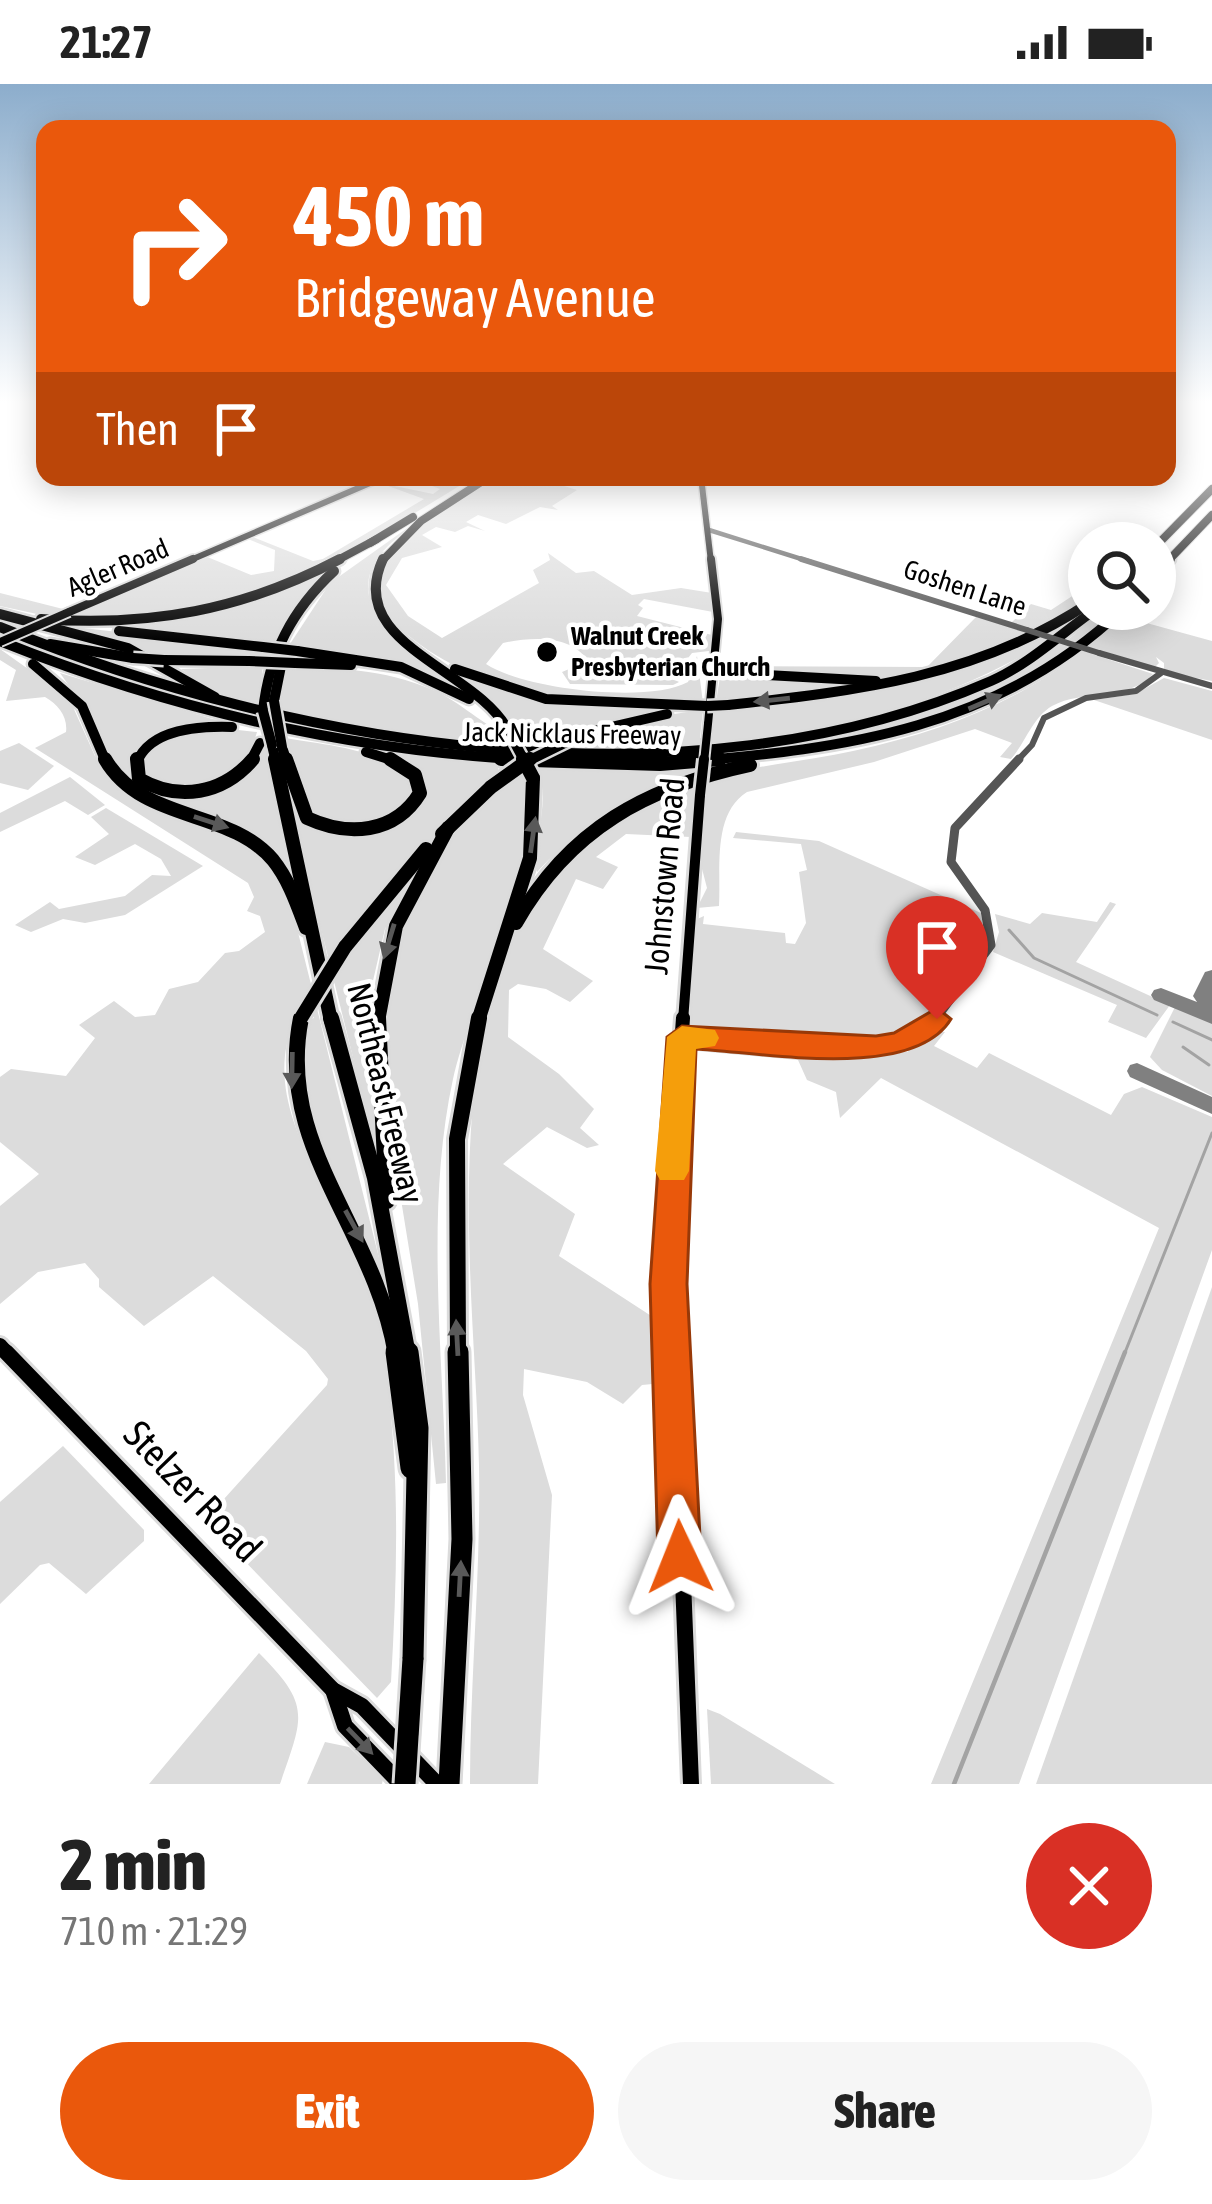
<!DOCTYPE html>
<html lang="en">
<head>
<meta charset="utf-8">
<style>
  :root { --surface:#fff; --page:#f6f6f6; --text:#222; --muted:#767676; --accent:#ea580c }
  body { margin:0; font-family:"Asap Condensed",sans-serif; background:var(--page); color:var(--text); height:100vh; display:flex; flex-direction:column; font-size:45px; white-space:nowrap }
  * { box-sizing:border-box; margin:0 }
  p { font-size:39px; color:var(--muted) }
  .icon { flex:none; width:66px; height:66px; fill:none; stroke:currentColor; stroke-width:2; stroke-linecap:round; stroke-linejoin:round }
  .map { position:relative; height:1700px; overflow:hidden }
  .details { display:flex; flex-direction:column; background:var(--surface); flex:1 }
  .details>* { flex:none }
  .top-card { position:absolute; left:36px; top:36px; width:1140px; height:366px; border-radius:24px; box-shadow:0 6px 30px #0003; background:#ea580c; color:#fff; overflow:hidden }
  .buttons { position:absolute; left:1068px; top:438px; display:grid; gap:24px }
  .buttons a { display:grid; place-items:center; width:108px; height:108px; border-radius:50%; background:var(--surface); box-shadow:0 6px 30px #0003; font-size:60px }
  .pin { position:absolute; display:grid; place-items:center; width:102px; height:102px; color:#fff; margin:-123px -51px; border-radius:50% 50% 50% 0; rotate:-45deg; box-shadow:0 0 12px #0007 }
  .pin .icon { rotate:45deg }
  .me { position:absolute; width:132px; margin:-66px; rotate:358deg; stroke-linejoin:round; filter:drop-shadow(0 0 9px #0008) }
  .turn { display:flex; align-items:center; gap:42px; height:252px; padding:0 60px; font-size:54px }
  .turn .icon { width:156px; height:156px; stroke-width:2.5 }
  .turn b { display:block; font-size:84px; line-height:102px }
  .then { display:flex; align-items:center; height:114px; padding:0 60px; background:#0003; gap:24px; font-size:45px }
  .round { display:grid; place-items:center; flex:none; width:126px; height:126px; border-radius:63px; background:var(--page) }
  .overview { display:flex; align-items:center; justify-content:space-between; height:204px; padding:0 60px }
  h1 { font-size:72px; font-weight:800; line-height:90px }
  .action { display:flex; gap:24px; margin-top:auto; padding:24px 60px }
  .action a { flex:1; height:138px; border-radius:72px; background:var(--accent); color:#fff; font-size:48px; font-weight:800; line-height:138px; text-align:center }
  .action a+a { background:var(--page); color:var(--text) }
  .status { display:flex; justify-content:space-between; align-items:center; height:84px; padding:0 60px; background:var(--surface); direction:ltr }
  .status svg { height:33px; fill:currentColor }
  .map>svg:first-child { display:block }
  .green { fill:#dcdcdc }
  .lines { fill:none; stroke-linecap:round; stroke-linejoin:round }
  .stream-far1 { stroke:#a3a3a3; stroke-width:3 }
  .stream { stroke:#a3a3a3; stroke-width:4.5 }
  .taxiway { fill:#808080; fill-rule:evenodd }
  .major-far4-casing { stroke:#dbdbdb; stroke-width:9 }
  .major-far3-casing { stroke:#dbdbdb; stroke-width:12 }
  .major-far2-casing { stroke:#dbdbdb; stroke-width:16 }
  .major-far1-casing { stroke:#dbdbdb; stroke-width:20 }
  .major-casing { stroke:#dbdbdb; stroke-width:22 }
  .highway-far4-casing { stroke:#dbdbdb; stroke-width:10 }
  .highway-far3-casing { stroke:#dbdbdb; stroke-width:15 }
  .highway-far2-casing { stroke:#dbdbdb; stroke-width:20 }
  .highway-far1-casing { stroke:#dbdbdb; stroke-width:22 }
  .highway-casing { stroke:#dbdbdb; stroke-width:27 }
  .minor-far3 { stroke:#555; stroke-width:4.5 }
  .minor-far2 { stroke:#555; stroke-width:6 }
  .minor-far1 { stroke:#555; stroke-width:9 }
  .minor { stroke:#555; stroke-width:10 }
  .major-far4 { stroke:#000; stroke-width:6 }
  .major-far3 { stroke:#000; stroke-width:8 }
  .major-far2 { stroke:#000; stroke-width:10 }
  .major-far1 { stroke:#000; stroke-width:14 }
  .major { stroke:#000; stroke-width:16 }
  .highway-far4 { stroke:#000; stroke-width:8 }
  .highway-far3 { stroke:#000; stroke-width:10 }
  .highway-far2 { stroke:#000; stroke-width:14 }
  .highway-far1 { stroke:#000; stroke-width:16 }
  .highway { stroke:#000; stroke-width:21 }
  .major-bridge-far1-casing { stroke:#dbdbdb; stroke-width:12; stroke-linecap:butt }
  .major-bridge-casing { stroke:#dbdbdb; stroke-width:16; stroke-linecap:butt }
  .highway-bridge-far2-casing { stroke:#dbdbdb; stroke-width:15; stroke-linecap:butt }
  .highway-bridge-far1-casing { stroke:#dbdbdb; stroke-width:20; stroke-linecap:butt }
  .highway-bridge-casing { stroke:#dbdbdb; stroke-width:27; stroke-linecap:butt }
  .minor-bridge { stroke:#555; stroke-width:6 }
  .major-bridge-far1 { stroke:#000; stroke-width:8 }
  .major-bridge { stroke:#000; stroke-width:10 }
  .highway-bridge-far2 { stroke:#000; stroke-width:10 }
  .highway-bridge-far1 { stroke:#000; stroke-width:14 }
  .highway-bridge { stroke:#000; stroke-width:21 }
  .oneway { fill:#595959 }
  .route { fill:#ea580c; stroke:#983908; stroke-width:3 }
  .slow { fill:#f59e0b }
  .poi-dot { fill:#000; stroke:#fff; stroke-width:4.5 }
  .labels { text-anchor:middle; stroke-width:9; stroke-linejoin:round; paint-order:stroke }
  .far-street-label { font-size:27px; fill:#000; stroke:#fff }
  .far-poi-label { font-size:27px; font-weight:bold; fill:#000; stroke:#fff; text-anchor:start }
  .street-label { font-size:33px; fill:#000; stroke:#fff }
  .near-street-label { font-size:39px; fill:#000; stroke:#fff }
</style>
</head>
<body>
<div class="status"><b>21:27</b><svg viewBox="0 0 49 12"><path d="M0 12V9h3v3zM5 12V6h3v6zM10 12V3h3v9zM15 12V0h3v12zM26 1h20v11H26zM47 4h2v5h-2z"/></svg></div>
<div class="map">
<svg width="1212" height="1700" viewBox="0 0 1212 1700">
  <rect width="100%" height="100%" fill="#fff"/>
  <g class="green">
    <polygon points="440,393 474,393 346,471 220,526 60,535 0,522 0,509 67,526 205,472 251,491 274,487 275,466 248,455 253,453 313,477 323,475 424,415 380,399 433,410 440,405 424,399"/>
    <path d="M495 393H535L577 406 552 422 558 426 540 423 506 440 478 431 466 438 485 447 468 442 455 448 436 443 422 451 442 463 402 474 386 501 408 532 442 554 539 499 533 486 550 476 548 469 576 489 594 487 632 511 681 504 712 509 713 528 644 515 638 521 643 524 637 532 712 551 709 567 692 569 685 578 645 581 679 598 673 601 570 600 562 588 588 577C571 550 531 553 503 559L486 580C523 605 648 620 688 598L697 572 703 619C591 615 468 620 386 530L379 485 425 438Z"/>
    <path d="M413 440C405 448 389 459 379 472 338 529 423 574 460 604L417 585 288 563 330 499Z"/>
    <path d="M332 483 288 531 265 575 150 572 48 540 266 565 267 560 98 542C195 529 239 533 332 483Z"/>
    <polygon points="1089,501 1089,514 1042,549 903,595 857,596 718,582 927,583 976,533 1012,538 1031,520 1051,526"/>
    <path d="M1103 525H1113C884 763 270 679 0 550 7 548 32 563 45 569 93 589 142 606 192 619 440 682 906 721 1103 525Z"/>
    <path d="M1132 525H1151L1143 538 1212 557V597L1164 588V579L1156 573 1159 579 1153 585 1095 566 1092 570 1153 590C1130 617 1083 605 1052 622 1032 634 1026 658 1011 675L1000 673 1012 659 975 645 874 678 747 708C712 730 721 785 719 822L697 824 707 804 700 777 708 698 695 699 691 753 626 750 596 773 618 783 603 805 576 795 543 865 593 897 570 918 546 905 518 900 509 906 508 953 559 990 594 1025 580 1044 599 1061 587 1064 547 1043 503 1080 575 1130 559 1172 659 1237 663 1299 642 1301 623 1320 587 1298 524 1285 523 1311 552 1411 538 1700H470C470 1594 481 1488 479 1382 475 1163 407 785 684 700 739 683 797 679 853 667 961 644 1054 603 1132 525Z"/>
    <path d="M1071 536 1062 548C834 696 537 676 280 628L283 583C335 583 384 585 433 606 463 618 493 653 524 654L501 626 457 591 561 619 666 626 608 639 703 626 700 654 710 655 720 593 885 599 718 624C841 610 965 607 1071 536Z"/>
    <path d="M0 565 69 614 99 681 119 703 261 767 288 808 383 1190 298 1023 304 937 314 934 306 916C240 1013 343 1114 373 1205 382 1233 384 1266 387 1295 400 1398 397 1496 391 1598L377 1614 205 1436 327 1301 328 1295 306 1267 213 1192 144 1242 99 1203V1195L85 1179 38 1188 0 1220V1122L39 1090 0 1058V993L11 985 66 992 95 954 79 941 114 917 135 933 155 931 169 905 198 898 225 869 239 867 265 848 260 832 247 827 254 813 248 799 35 664 66 648C68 633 58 620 45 613L6 617 16 586 0 576Z"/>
    <polygon points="263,582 258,622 213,606 181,585"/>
    <polygon points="60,589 229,640 147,660 139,699 213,705 266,660 296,798 261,756 130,700 103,668 94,637"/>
    <polygon points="1164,594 1212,607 1212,656 1094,616 1135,610"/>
    <polygon points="220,644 257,648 247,680 202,704 148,698 143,670 174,650"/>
    <path d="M285 654C328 662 394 664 417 706 387 746 359 745 313 733Z"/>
    <polygon points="19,659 54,682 28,706 0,699 0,667"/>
    <path d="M382 669 581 683 750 677C665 698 598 722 537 788 532 758 551 721 538 685H523C550 760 471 913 453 995 425 1124 443 1268 446 1399L436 1400 418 1220 378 974 393 855 446 757 522 684H498L499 693 399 790H412L385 845 369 914 366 961 376 1066 287 708 299 728 369 746 424 708Z"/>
    <polygon points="70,693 105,721 88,731 65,717 0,748 0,729"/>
    <polygon points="106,724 203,782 125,831 85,839 63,835 31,848 15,841 50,818 59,825 125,812 152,791 171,792 161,775 135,760 95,781 75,773 109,750 91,733"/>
    <path d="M736 748 819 757 981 829 985 860 972 859 979 871C963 892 947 919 926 937 875 980 760 954 697 947L688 939 695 836 704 832 703 840 785 849 786 859 795 860 806 839 799 788 807 786 801 760 733 754Z"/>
    <polygon points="1110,818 1116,820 1076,878 1170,921 1146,954 1108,938 1117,921 993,868 999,848 995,830 1030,840 1042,829 1097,838"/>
    <polygon points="1175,923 1212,939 1212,1012 1162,986 1150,973"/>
    <polygon points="939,947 945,948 934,962 977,984 989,969 1111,1031 1124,1010 1142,1003 1212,1033 1212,1166 1019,1700 931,1700 1159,1144 881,994 840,1034 836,1008 807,996 798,976 698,967 908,968 910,960"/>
    <polygon points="1212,1203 1212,1700 1036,1700"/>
    <polygon points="63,1362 144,1446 144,1457 86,1510 49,1479 40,1481 0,1520 0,1418"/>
    <path d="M259 1569C312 1622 303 1633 280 1700H149Z"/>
    <polygon points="707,1625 720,1630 835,1700 711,1700"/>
    <polygon points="325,1658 349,1663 383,1695 382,1700 307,1700"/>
  </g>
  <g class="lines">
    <g class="stream-far1">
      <polyline points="1009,846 1034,874 1157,931"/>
      <polyline points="1173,938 1212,956"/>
      <polyline points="1183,963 1209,981"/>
      <polyline points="1124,1271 1212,1049"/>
    </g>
    <polyline class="stream" points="954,1700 1125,1268"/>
    <g class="taxiway">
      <polygon points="1212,886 1212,940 1154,916 1151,911 1154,906 1161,904 1197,918 1193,912 1205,888"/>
      <polygon points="1137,979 1212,1013 1212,1030 1130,993 1127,987 1130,981"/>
    </g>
    <g class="major-far4-casing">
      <g id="major-far4">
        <polyline points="701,393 711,478"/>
        <polyline points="186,478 384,393"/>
      </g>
    </g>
    <g class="major-far3-casing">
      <g id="major-far3">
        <polyline points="69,528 193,475"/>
        <polyline points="708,640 718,535 711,475"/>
      </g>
    </g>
    <g class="major-far2-casing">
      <polyline id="major-far2" points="683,937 700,711"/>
    </g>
    <g class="major-far1-casing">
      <g id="major-far1">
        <polyline points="0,1261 9,1271"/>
        <polyline points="674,1271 669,1129 683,934"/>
      </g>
    </g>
    <g class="major-casing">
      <g id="major">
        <polyline points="6,1268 333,1606 362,1622 437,1700"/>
        <polyline points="674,1268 691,1700"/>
        <polyline points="333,1606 345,1642 401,1700"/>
      </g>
    </g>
    <g class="highway-far4-casing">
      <g id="highway-far4">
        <polyline points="370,459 413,433"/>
        <polyline points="1155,463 1212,405"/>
        <polyline points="334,478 377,455"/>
        <polyline points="381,478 421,437 489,393"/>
        <polyline points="1167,478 1212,431"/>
      </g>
    </g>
    <g class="highway-far3-casing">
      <g id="highway-far3">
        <path d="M383 475C343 561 478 585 509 648"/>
        <polyline points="1155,491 1170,475"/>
        <polyline points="0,530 128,564 215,613"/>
        <path d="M41 535C150 543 243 526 340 475"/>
        <path d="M0 543C295 663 689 729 991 597 1028 581 1063 548 1096 525"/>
        <polyline points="119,547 263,563"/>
        <path d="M0 557C187 632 381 674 583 678"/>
        <polyline points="50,560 133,574"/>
        <polyline points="297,567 401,583 469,615"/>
        <polyline points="164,576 249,577"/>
        <polyline points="295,579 351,581"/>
        <polyline points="33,580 82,622 106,678"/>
        <polyline points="455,585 546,615 707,622"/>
        <polyline points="713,588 876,597"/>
        <polyline points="274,617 284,567"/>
        <path d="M728 621C858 607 978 593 1089 519"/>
        <path d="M263 627C269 570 292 526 334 487"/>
        <polyline points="585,649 667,630"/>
        <polyline points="272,661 276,678"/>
        <polyline points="283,666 287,678"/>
        <polyline points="366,668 398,678"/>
        <path d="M137 678C151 644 200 642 232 643"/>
        <polyline points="250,678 260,659"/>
        <path d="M682 678C847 665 998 644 1123 525"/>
      </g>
    </g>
    <g class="highway-far2-casing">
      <g id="highway-far2">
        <path d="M105 675C142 739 229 724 273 776 289 796 297 820 306 844"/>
        <path d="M137 675 139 695C179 718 223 710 253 675"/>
        <polyline points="275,675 331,937"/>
        <path d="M286 675 307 734C348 753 395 750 420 709L415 691 390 675"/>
        <polyline points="501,675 660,680 720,675"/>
        <polyline points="442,750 491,703"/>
        <path d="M516 839C569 745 647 703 750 681"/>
        <polyline points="345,863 426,765"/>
        <polyline points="378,937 396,842 448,744"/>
        <polyline points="478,937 530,774 533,694"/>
      </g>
    </g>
    <g class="highway-far1-casing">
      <g id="highway-far1">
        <path d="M301 934C275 1063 375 1144 396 1271"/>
        <polyline points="331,934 375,1094 408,1271"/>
        <polyline points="378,934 387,1117"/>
        <polyline points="458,1271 457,1055 479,934"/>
      </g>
    </g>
    <g class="highway-casing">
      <g id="highway">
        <polyline points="396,1268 411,1384"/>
        <polyline points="408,1268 418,1344 413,1575"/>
        <polyline points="449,1700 462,1455 458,1268"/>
      </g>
    </g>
    <polyline class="minor-far3" points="709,446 811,478"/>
    <g class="minor-far2">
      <polyline points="801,475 1027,546"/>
      <polyline points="1099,569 1212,602"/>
      <polyline points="1016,678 1032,661 1044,634 1086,614 1136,607 1161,589"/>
    </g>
    <polyline class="minor-far1" points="934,937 991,861 985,826 951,778 955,744 1019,675"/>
    <path class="minor" d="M682 953C760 960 872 992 937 934"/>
    <use href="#major-far4" class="major-far4"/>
    <use href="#major-far3" class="major-far3"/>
    <use href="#major-far2" class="major-far2"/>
    <use href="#major-far1" class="major-far1"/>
    <use href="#major" class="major"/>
    <use href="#highway-far4" class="highway-far4"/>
    <use href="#highway-far3" class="highway-far3"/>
    <use href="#highway-far2" class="highway-far2"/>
    <use href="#highway-far1" class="highway-far1"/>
    <use href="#highway" class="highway"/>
    <g class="major-bridge-far1-casing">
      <g id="major-bridge-far1">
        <polyline points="0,558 69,528"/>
        <polyline points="704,678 708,640"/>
      </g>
    </g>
    <g class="major-bridge-casing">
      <polyline id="major-bridge" points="700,711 704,675"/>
    </g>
    <g class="highway-bridge-far2-casing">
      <g id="highway-bridge-far2">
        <polyline points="263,563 297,567"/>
        <polyline points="133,574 164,576"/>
        <polyline points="249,577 295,579"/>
        <polyline points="274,617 282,663"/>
        <polyline points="707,622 728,621"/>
        <polyline points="263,627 272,661"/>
        <polyline points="509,648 525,678"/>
        <polyline points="526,678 585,649"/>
      </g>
    </g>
    <g class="highway-bridge-far1-casing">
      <g id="highway-bridge-far1">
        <polyline points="523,675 533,694"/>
        <polyline points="491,703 530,675"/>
        <polyline points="301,934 345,863"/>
      </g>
    </g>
    <g class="highway-bridge-casing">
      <polyline id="highway-bridge" points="405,1700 413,1575"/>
    </g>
    <polyline class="minor-bridge" points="1027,546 1099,569"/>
    <use href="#major-bridge-far1" class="major-bridge-far1"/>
    <use href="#major-bridge" class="major-bridge"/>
    <use href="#highway-bridge-far2" class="highway-bridge-far2"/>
    <use href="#highway-bridge-far1" class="highway-bridge-far1"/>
    <use href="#highway-bridge" class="highway-bridge"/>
  </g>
  <defs><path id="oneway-solid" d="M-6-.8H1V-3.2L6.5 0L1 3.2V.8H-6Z" transform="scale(3)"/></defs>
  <g class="oneway">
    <use href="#oneway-solid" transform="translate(772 616) rotate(174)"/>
    <use href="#oneway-solid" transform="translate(985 618) rotate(-23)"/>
    <use href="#oneway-solid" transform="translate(211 738) rotate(18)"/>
    <use href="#oneway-solid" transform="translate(533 751) rotate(-82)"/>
    <use href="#oneway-solid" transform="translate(389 857) rotate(107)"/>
    <use href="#oneway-solid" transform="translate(292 986) rotate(91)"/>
    <use href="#oneway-solid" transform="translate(354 1142) rotate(61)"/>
    <use href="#oneway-solid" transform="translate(457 1254) rotate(-93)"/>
    <use href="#oneway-solid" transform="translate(460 1495) rotate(-87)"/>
    <use href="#oneway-solid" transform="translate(360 1657) rotate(46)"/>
  </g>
  <linearGradient id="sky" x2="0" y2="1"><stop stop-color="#8cadcc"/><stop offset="0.57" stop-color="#fff"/><stop offset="1" stop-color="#fff" stop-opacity="0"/></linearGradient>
  <rect width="1212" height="559" fill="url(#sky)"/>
  <path class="route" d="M937 924 951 935C913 998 760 968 696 965L687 1200 701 1473 695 1488 680 1494 664 1488 658 1473 650 1200 667 953 682 942 876 952 894 949Z"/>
  <polygon class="slow" points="682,942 715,946 719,954 715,962 696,965 689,1087 684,1096 660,1096 655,1087 667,953"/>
  <circle class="poi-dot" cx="547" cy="568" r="12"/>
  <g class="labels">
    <g class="far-street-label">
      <text transform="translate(118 484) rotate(-23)" y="9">Agler Road</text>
      <text transform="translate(965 504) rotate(18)" y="9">Goshen Lane</text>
      <text transform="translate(572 650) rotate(1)" y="9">Jack Nicklaus Freeway</text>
    </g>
    <g class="far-poi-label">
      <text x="571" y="561">Walnut Creek<tspan x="571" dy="31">Presbyterian Church</tspan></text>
    </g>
    <g class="street-label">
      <text transform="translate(664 792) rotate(-85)" y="12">Johnstown Road</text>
      <text transform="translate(386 1009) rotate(76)" y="12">Northeast Freeway</text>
    </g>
    <g class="near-street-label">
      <text transform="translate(193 1407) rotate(46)" y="14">Stelzer Road</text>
    </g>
  </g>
</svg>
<div class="buttons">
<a><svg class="icon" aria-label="search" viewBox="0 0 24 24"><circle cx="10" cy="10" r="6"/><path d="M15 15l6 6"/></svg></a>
</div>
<div class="pin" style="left:937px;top:935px;background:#d93025"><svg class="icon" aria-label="arrive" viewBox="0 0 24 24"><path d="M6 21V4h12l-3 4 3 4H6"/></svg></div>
<svg class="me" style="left:680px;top:1473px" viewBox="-20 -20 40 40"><path d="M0-17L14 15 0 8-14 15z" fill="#ea580c" stroke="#fff" stroke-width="4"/></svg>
<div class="top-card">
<div class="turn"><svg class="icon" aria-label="right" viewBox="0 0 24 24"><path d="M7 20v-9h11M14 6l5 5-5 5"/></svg><div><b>450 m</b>Bridgeway Avenue</div></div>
<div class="then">Then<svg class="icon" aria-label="arrive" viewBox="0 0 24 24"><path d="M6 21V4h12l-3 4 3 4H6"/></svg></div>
</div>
</div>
<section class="details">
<div class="overview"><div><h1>2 min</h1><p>710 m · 21:29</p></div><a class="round" style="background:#d93025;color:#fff"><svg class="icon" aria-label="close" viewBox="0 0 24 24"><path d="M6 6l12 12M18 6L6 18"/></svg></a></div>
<div class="action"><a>Exit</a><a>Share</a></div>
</section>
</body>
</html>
